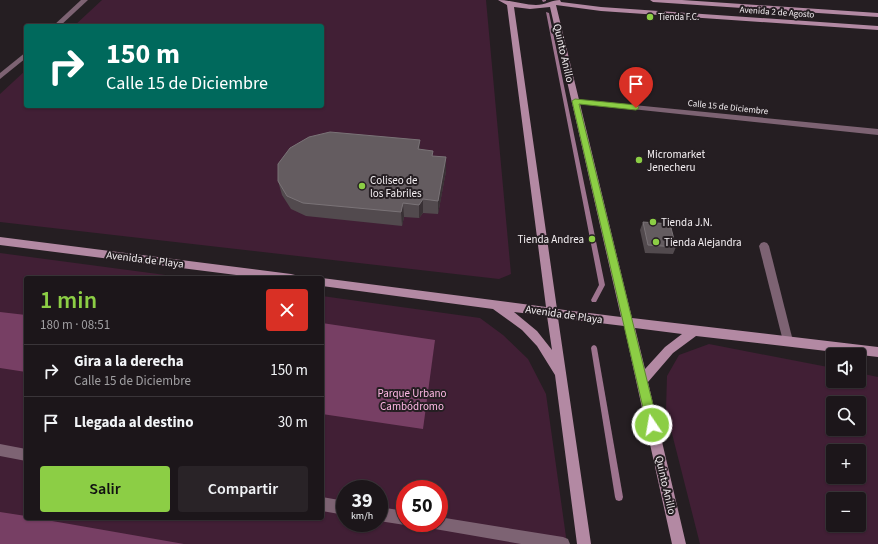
<!DOCTYPE html>
<html lang="es">
<head>
<meta charset="utf-8">
<style>
  :root { --surface:#1c161a; --page:#292327; --text:#f1f3f6; --muted:#a09fa2; --line:#3a3539; --accent:#8cce45 }
  body { margin:0; font-family:"Source Sans 3",sans-serif; background:var(--page); color:var(--text); height:100vh; display:flex; flex-direction:column; font-size:15px; white-space:nowrap }
  * { box-sizing:border-box; margin:0 }
  p { font-size:13px; color:var(--muted) }
  .icon { flex:none; width:22px; height:22px; fill:none; stroke:currentColor; stroke-width:2; stroke-linecap:round; stroke-linejoin:round }
  .map { position:relative; flex:1; overflow:hidden }
  .side { position:absolute; left:24px; top:276px; width:300px; height:244px; display:flex; flex-direction:column; background:var(--surface); border-radius:4px; box-shadow:0 1px 3px #0004,0 0 0 1px var(--line) }
  .side>* { flex:none }
  .top-card { position:absolute; left:24px; top:24px; width:300px; height:84px; border-radius:4px; box-shadow:0 1px 3px #0004,0 0 0 1px var(--line); background:#00695c; color:#fff; overflow:hidden }
  .buttons { position:absolute; left:826px; top:348px; display:grid; gap:8px }
  .buttons a { display:grid; place-items:center; width:40px; height:40px; border-radius:4px; background:var(--surface); box-shadow:0 1px 3px #0004,0 0 0 1px var(--line); font-size:20px }
  .speed { position:absolute; left:336px; top:480px; display:flex; gap:8px; font-size:20px; font-weight:700; text-align:center }
  .speed>* { display:grid; place-content:center; width:52px; height:52px; border-radius:50%; background:var(--surface); box-shadow:0 1px 3px #0004,0 0 0 1px var(--line); line-height:1 }
  .speed small { font-size:10px; font-weight:400 }
  .speed .limit { border:6px solid #d22; background:#fff; color:#111 }
  .pin { position:absolute; display:grid; place-items:center; width:34px; height:34px; color:#fff; margin:-41px -17px; border-radius:50% 50% 50% 0; rotate:-45deg; box-shadow:0 0 4px #0007 }
  .pin .icon { rotate:45deg }
  .me { position:absolute; width:44px; margin:-22px; rotate:348deg; stroke-linejoin:round; filter:drop-shadow(0 0 3px #0008) }
  .turn { display:flex; align-items:center; gap:14px; height:84px; padding:0 16px; font-size:18px }
  .turn .icon { width:52px; height:52px; stroke-width:2.5 }
  .turn b { display:block; font-size:28px; line-height:34px }
  .round { display:grid; place-items:center; flex:none; width:42px; height:42px; border-radius:4px; background:var(--page) }
  .summary { display:flex; align-items:center; justify-content:space-between; height:68px; padding:0 16px }
  h1 { font-size:24px; font-weight:600; line-height:30px; color:var(--accent) }
  .primary-button { display:flex; gap:8px; margin-top:auto; padding:8px 16px }
  .primary-button a { flex:1; height:46px; border-radius:4px; background:var(--accent); color:#111; font-size:16px; font-weight:600; line-height:46px; text-align:center }
  .primary-button a+a { background:var(--page); color:var(--text) }
  ul { padding:0; list-style:none }
  li { display:flex; align-items:center; gap:12px; height:52px; padding:0 16px; border-top:1px solid var(--line) }
  li div { flex:1 }
  li b { display:block; font-size:15px }
  li em { font-style:normal }
  .map>svg:first-child { display:block }
  .green { fill:#411f35; fill-rule:evenodd }
  .forest { fill:#773f64 }
  .lines { fill:none; stroke-linecap:round; stroke-linejoin:round }
  .stream { fill:#9e748f; fill-rule:evenodd }
  .lane { fill:#7d6373; fill-rule:evenodd }
  .street { fill:#7d6373; fill-rule:evenodd }
  .secondary { fill:#b389a3; fill-rule:evenodd }
  .wall { fill:#524a4e }
  .shaded-wall { fill:#393135 }
  .building { fill:#645c60; stroke:#7a7377 }
  .route { fill:#8cce45; stroke:#5b862d }
  .poi-dot { fill:#8cce45; stroke:#251e22; stroke-width:1.5 }
  .labels { text-anchor:middle; stroke-width:4; stroke-linejoin:round; paint-order:stroke }
  .far-street-label { font-size:9px; fill:#f5f0f3; stroke:#251e22 }
  .far-poi-label { font-size:9px; fill:#f5f0f3; stroke:#251e22; text-anchor:start }
  .street-label { font-size:11px; fill:#f5f0f3; stroke:#251e22 }
  .poi-label { font-size:11px; fill:#f5f0f3; stroke:#251e22; text-anchor:start }
  .park-label { font-size:11px; fill:#ffb9e5; stroke:#251e22 }
</style>
</head>
<body>
<div class="map">
<svg width="878" height="544" viewBox="0 0 878 544">
  <rect width="100%" height="100%" fill="#251e22"/>
  <g class="green">
    <polygon points="102,0 486,0 511,274 499,279 0,222 0,94 26,70 26,106 322,106 322,26 74,26"/>
    <path d="M0 253 188 278H26V518H322V296L480 318 503 335 528 359 546 394 567 544H0ZM345 489H379V523H345ZM405 489H439V523H405Z"/>
    <path d="M709 344 833 368V381H859V373L878 377V544H700L666 410 667 376 679 355ZM833 403H859V429H833ZM833 451H859V477H833ZM833 499H859V525H833Z"/>
  </g>
  <g class="forest">
    <polygon points="0,312 26,315 26,372 0,368"/>
    <polygon points="322,323 435,340 423,429 322,414"/>
    <polygon points="0,512 26,516 26,518 35,518 184,544 0,544"/>
  </g>
  <g class="lines">
    <g class="stream">
      <polygon points="542,0 546,0 546,1 543,2"/>
      <polygon points="546,12 549,13 605,285 596,302 592,302 591,300 599,285"/>
      <polygon points="594,345 596,346 597,348 623,497 622,500 619,501 616,500 615,497 591,348 592,346"/>
    </g>
    <g class="lane">
      <polygon points="764,242 767,243 769,246 793,341 792,344 788,346 784,344 783,341 759,246 761,243"/>
      <polygon points="0,444 26,449 26,461 0,456"/>
      <polygon points="322,497 345,501 345,515 322,511"/>
      <polygon points="379,507 405,511 405,523 409,523 405,525 379,521"/>
      <polygon points="439,517 563,537 568,539 570,544 521,544 429,528 427,523 439,523"/>
    </g>
    <g class="street">
      <polygon points="81,0 88,0 60,26 53,26"/>
      <polygon points="26,52 26,58 0,79 0,73"/>
      <polygon points="572,99 878,129 878,135 575,103 572,103"/>
    </g>
    <g class="secondary">
      <path d="M498 0C511 0 523 5 536 5 545 5 552 0 560 0L561 2 601 7 878 26V30L601 11 556 5 632 318 878 347V357L696 336 673 353 648 382 686 544H672L624 326 558 318 591 544H577L555 375 537 346 522 330 493 309 322 286V278L546 307 507 5ZM514 7 530 9 550 7 621 317 557 309ZM514 312 547 316 552 350 537 331ZM635 328 682 334 665 347 645 369Z"/>
      <polygon points="650,0 682,0 878,13 878,17 653,2"/>
      <polygon points="0,237 291,274 295,275 296,278 260,278 0,245"/>
    </g>
  </g>
  <g class="wall">
    <polygon points="420,140 420,150 433,156 446,171 438,214 423,213 419,218 404,217 402,226 306,216 291,209 282,195 278,181"/>
    <polygon points="643,222 676,247 673,254 645,253 640,230"/>
  </g>
  <g class="shaded-wall">
    <polygon points="420,140 420,154 418,149"/>
    <polygon points="446,157 446,171 438,214 438,201"/>
    <polygon points="423,199 423,213 419,218 419,205"/>
    <polygon points="403,203 404,217 402,226 401,212"/>
  </g>
  <g class="building">
    <polygon points="330,132 420,140 418,149 433,151 432,156 446,157 438,201 423,199 419,205 403,203 401,212 303,203 287,196 278,181 278,164 290,148 309,137"/>
    <polygon points="643,222 670,224 676,247 648,245"/>
  </g>
  <polygon class="route" points="575,99 636,105 639,108 636,110 579,104 658,425 656,428 652,430 649,428 647,425 572,101"/>
  <g class="poi-dot">
    <circle cx="650" cy="17" r="4"/>
    <circle cx="639" cy="160" r="4"/>
    <circle cx="362" cy="186" r="4"/>
    <circle cx="653" cy="222" r="4"/>
    <circle cx="592" cy="239" r="4"/>
    <circle cx="656" cy="242" r="4"/>
  </g>
  <g class="labels">
    <g class="far-street-label">
      <text transform="translate(777 12) rotate(4)" y="3">Avenida 2 de Agosto</text>
      <text transform="translate(728 107) rotate(6)" y="3">Calle 15 de Diciembre</text>
    </g>
    <g class="far-poi-label">
      <text x="658" y="20">Tienda F.C.</text>
    </g>
    <g class="street-label">
      <text transform="translate(564 53) rotate(77)" y="4">Quinto Anillo</text>
      <text transform="translate(145 259) rotate(7)" y="4">Avenida de Playa</text>
      <text transform="translate(564 314) rotate(8)" y="4">Avenida de Playa</text>
      <text transform="translate(666 485) rotate(77)" y="4">Quinto Anillo</text>
    </g>
    <g class="poi-label">
      <text x="647" y="158">Micromarket<tspan x="647" dy="13">Jenecheru</tspan></text>
      <text x="370" y="184">Coliseo de<tspan x="370" dy="13">los Fabriles</tspan></text>
      <text x="661" y="226">Tienda J.N.</text>
      <text x="584" y="243" text-anchor="end">Tienda Andrea</text>
      <text x="664" y="246">Tienda Alejandra</text>
    </g>
    <g class="park-label">
      <text x="412" y="397">Parque Urbano<tspan x="412" dy="13">Cambódromo</tspan></text>
    </g>
  </g>
</svg>
<div class="buttons">
<a><svg class="icon" aria-label="sound" viewBox="0 0 24 24"><path d="M4 9h4l5-4v14l-5-4H4zM17 9q2 3 0 6"/></svg></a>
<a><svg class="icon" aria-label="search" viewBox="0 0 24 24"><circle cx="10" cy="10" r="6"/><path d="M15 15l6 6"/></svg></a>
<a>+</a>
<a>−</a>
</div>
<div class="speed"><div>39<small>km/h</small></div><div class="limit">50</div></div>
<div class="pin" style="left:636px;top:108px;background:#d93025"><svg class="icon" aria-label="arrive" viewBox="0 0 24 24"><path d="M6 21V4h12l-3 4 3 4H6"/></svg></div>
<svg class="me" style="left:652px;top:425px" viewBox="-20 -20 40 40"><circle r="17" fill="#8cce45" stroke="#fff" stroke-width="3"/><path d="M0-11L8 9 0 5-8 9z" fill="#fff"/></svg>
<div class="top-card">
<div class="turn"><svg class="icon" aria-label="right" viewBox="0 0 24 24"><path d="M7 20v-9h11M14 6l5 5-5 5"/></svg><div><b>150 m</b>Calle 15 de Diciembre</div></div>
</div>
<section class="side">
<div class="summary"><div><h1>1 min</h1><p>180 m · 08:51</p></div><a class="round" style="background:#d93025;color:#fff"><svg class="icon" aria-label="close" viewBox="0 0 24 24"><path d="M6 6l12 12M18 6L6 18"/></svg></a></div>
<ul>
<li><svg class="icon" aria-label="right" viewBox="0 0 24 24"><path d="M7 20v-9h11M14 6l5 5-5 5"/></svg><div><b>Gira a la derecha</b><p>Calle 15 de Diciembre</p></div><em>150 m</em></li>
<li><svg class="icon" aria-label="arrive" viewBox="0 0 24 24"><path d="M6 21V4h12l-3 4 3 4H6"/></svg><div><b>Llegada al destino</b></div><em>30 m</em></li>
</ul>
<div class="primary-button"><a>Salir</a><a>Compartir</a></div>
</section>
</div>
</body>
</html>
